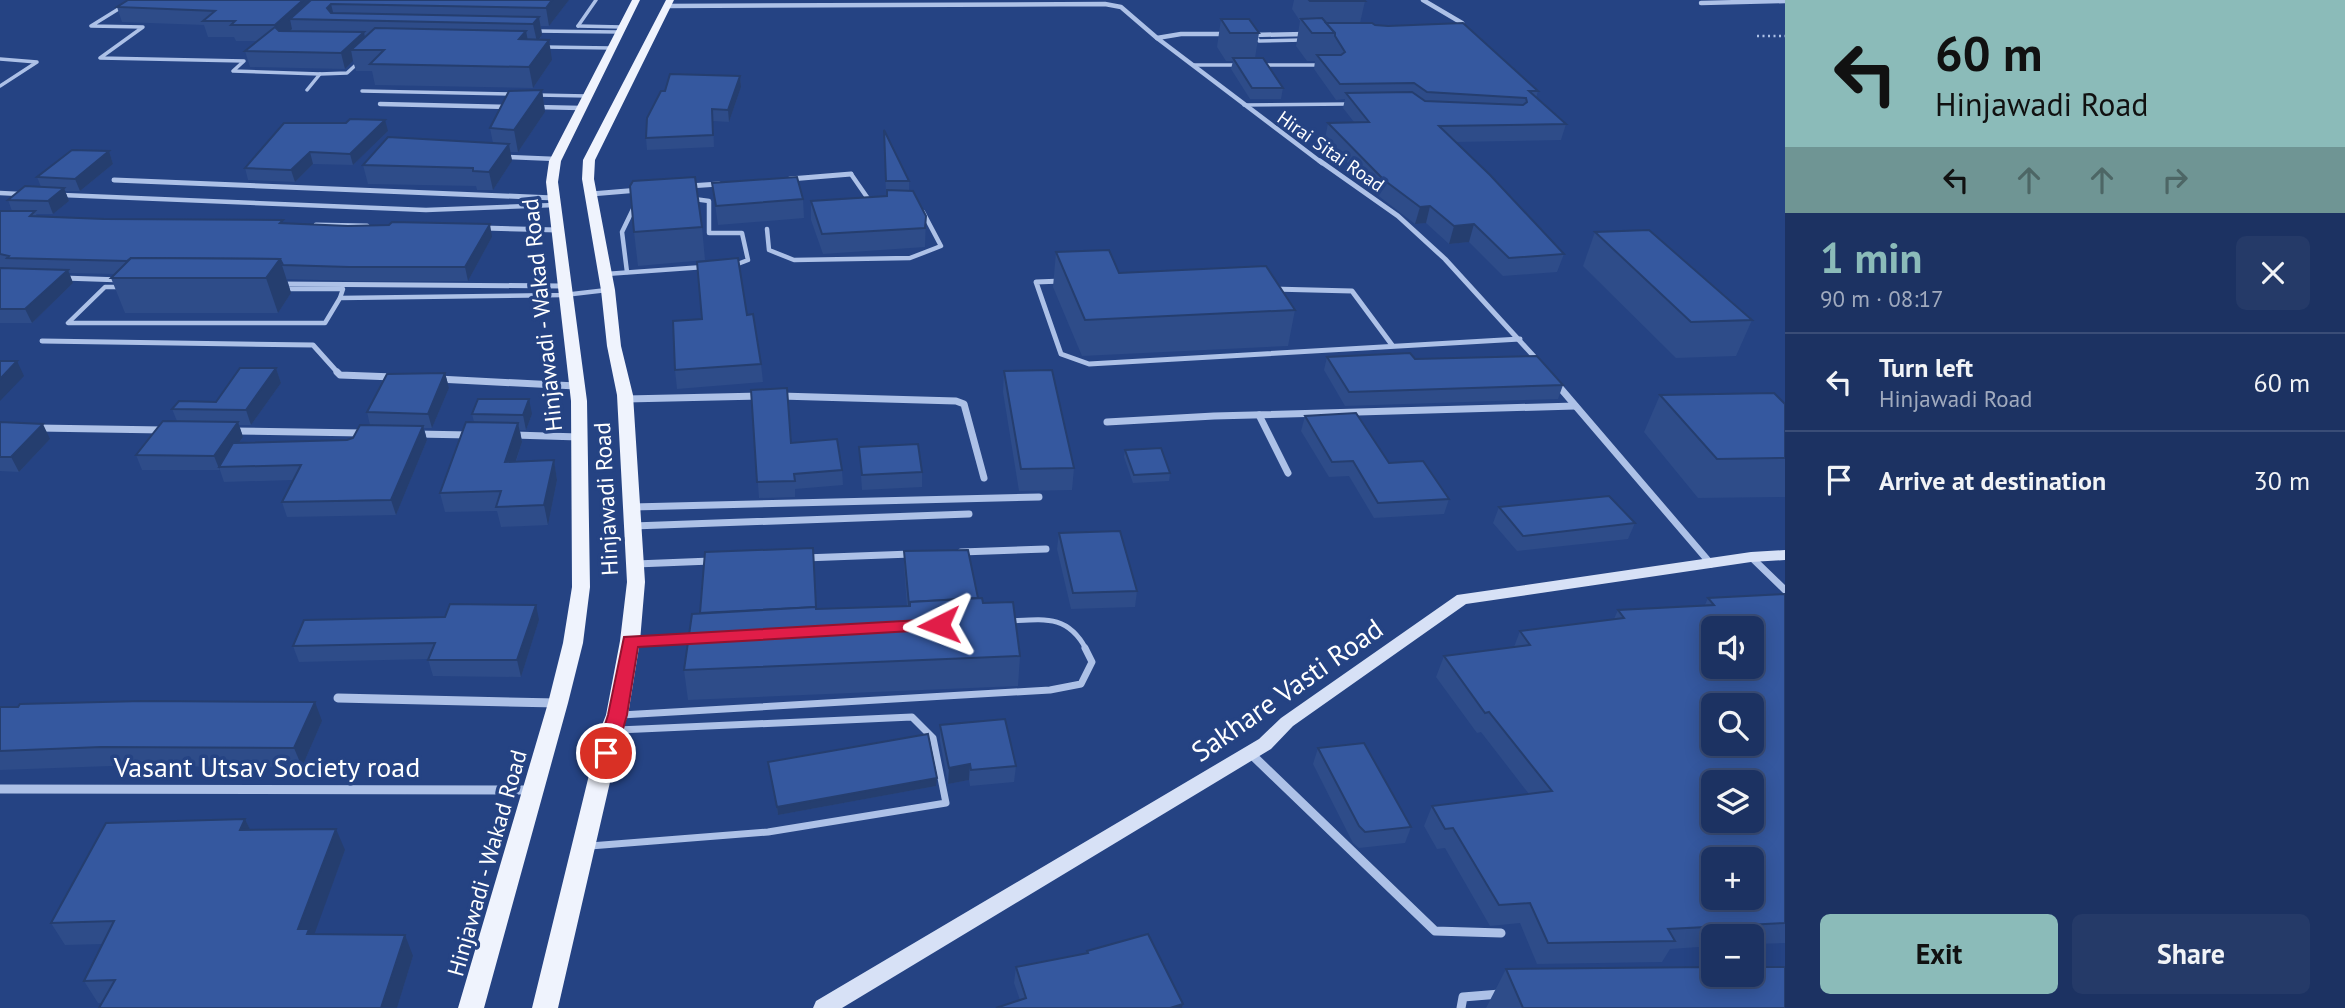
<!DOCTYPE html>
<html lang="en">
<head>
<meta charset="utf-8">
<style>
  :root { --surface:#1c3262; --page:#253a68; --text:#f1f3f6; --muted:#a0aabe; --line:#3a4d77; --accent:#8bbbb9 }
  body { margin:0; font-family:"PT Sans",sans-serif; background:var(--page); color:var(--text); height:100vh; display:flex; flex-direction:column; font-size:26px; white-space:nowrap }
  * { box-sizing:border-box; margin:0 }
  p { font-size:23px; color:var(--muted) }
  .icon { flex:none; width:38px; height:38px; fill:none; stroke:currentColor; stroke-width:2; stroke-linecap:round; stroke-linejoin:round }
  .map { position:relative; flex:1; overflow:hidden }
  .drawer { display:flex; flex-direction:column; background:var(--surface); width:560px }
  .drawer>* { flex:none }
  .hud { background:#8bbbb9; color:#111; overflow:hidden }
  .tools { position:absolute; left:1701px; top:616px; display:grid; gap:14px }
  .tools a { display:grid; place-items:center; width:63px; height:63px; border-radius:10px; background:var(--surface); box-shadow:0 4px 18px #0003,0 0 0 2px var(--line); font-size:35px }
  .pin { position:absolute; display:grid; place-items:center; width:60px; height:60px; color:#fff; margin:-30px; border:4px solid #fff; border-radius:50%; box-shadow:0 2px 7px #0007 }
  .me { position:absolute; width:77px; margin:-38px; rotate:267deg; stroke-linejoin:round; filter:drop-shadow(0 0 5px #0008) }
  .turn { display:flex; align-items:center; gap:24px; height:147px; padding:0 35px; font-size:32px }
  .turn .icon { width:91px; height:91px; stroke-width:2.5 }
  .turn b { display:block; font-size:49px; line-height:60px }
  .lanes { display:flex; align-items:center; height:66px; padding:0 35px; background:#0003; justify-content:center; gap:35px; direction:ltr }
  .lanes .off { opacity:.35 }
  .round { display:grid; place-items:center; flex:none; width:74px; height:74px; border-radius:10px; background:var(--page) }
  .summary { display:flex; align-items:center; justify-content:space-between; height:119px; padding:0 35px }
  h1 { font-size:42px; font-weight:700; line-height:52px; color:var(--accent) }
  .action { display:flex; gap:14px; margin-top:auto; padding:14px 35px }
  .action a { flex:1; height:80px; border-radius:10px; background:var(--accent); color:#111; font-size:28px; font-weight:700; line-height:80px; text-align:center }
  .action a+a { background:var(--page); color:var(--text) }
  ul { padding:0; list-style:none }
  li { display:flex; align-items:center; gap:21px; height:98px; padding:0 35px; border-top:2px solid var(--line) }
  li div { flex:1 }
  li b { display:block; font-size:26px }
  li em { font-style:normal }
  main { display:flex; flex:1; min-height:0 }
  .map>svg:first-child { display:block }
  .lines { fill:none; stroke-linecap:round; stroke-linejoin:round }
  .path { stroke:#adc1e7; stroke-width:2.5; stroke-dasharray:2 3.5; stroke-linecap:butt }
  .lane-far3 { stroke:#adc1e7; stroke-width:3.5 }
  .lane-far2 { stroke:#adc1e7; stroke-width:4.5 }
  .lane-far1 { stroke:#adc1e7; stroke-width:5 }
  .lane { stroke:#adc1e7; stroke-width:7 }
  .street-far3 { stroke:#adc1e7; stroke-width:4.5 }
  .street-far2 { stroke:#adc1e7; stroke-width:5 }
  .street-far1 { stroke:#adc1e7; stroke-width:7 }
  .street { stroke:#adc1e7; stroke-width:9 }
  .secondary { fill:#d7e1f6; fill-rule:evenodd }
  .primary { fill:#eff3fd; fill-rule:evenodd }
  .wall { fill:#2e4c89 }
  .shaded-wall { fill:#253e6f }
  .building { fill:#35589f; stroke:#253e6f; stroke-width:2; fill-rule:evenodd }
  .route { fill:#e11d48; stroke:#92132f; stroke-width:2 }
  .labels { text-anchor:middle; stroke-width:7; stroke-linejoin:round; paint-order:stroke }
  .far-street-label { font-size:19px; fill:#fff; stroke:#254383 }
  .street-label { font-size:23px; fill:#fff; stroke:#254383 }
  .near-street-label { font-size:28px; fill:#fff; stroke:#254383 }
</style>
</head>
<body>
<main>
<div class="map">
<svg width="1785" height="1008" viewBox="0 0 1785 1008">
  <rect width="100%" height="100%" fill="#254383"/>
  <g class="lines">
    <polyline class="path" points="1757,36 1785,36"/>
    <g class="lane-far3">
      <polyline points="133,0 91,26 143,27 100,58 244,61 233,71 320,74 307,90"/>
      <polyline points="578,26 622,27"/>
      <polyline points="578,26 596,0"/>
      <polyline points="535,31 619,32"/>
      <polyline points="1256,37 1259,41 1303,40"/>
      <polyline points="544,47 611,48"/>
      <polyline points="0,59 37,62 0,86"/>
      <polyline points="1194,65 1236,65"/>
      <polyline points="1260,65 1320,65"/>
      <polyline points="320,74 347,73 359,62"/>
      <polyline points="362,91 514,94"/>
      <polyline points="537,95 587,96"/>
      <polyline points="1244,105 1349,104"/>
    </g>
    <g class="lane-far2">
      <polyline points="851,174 869,200"/>
      <polyline points="0,193 20,194"/>
      <polyline points="62,195 426,210 555,205"/>
      <polyline points="694,199 709,201 709,233 742,233 748,260 735,265"/>
      <polyline points="767,229 769,250 794,260 910,258 941,246 923,212"/>
      <polyline points="627,272 622,232 635,205"/>
      <polyline points="606,274 704,267"/>
      <polyline points="121,287 105,287 68,323 325,323 340,298 564,295 607,290"/>
      <polyline points="284,289 343,289 340,298"/>
    </g>
    <g class="lane-far1">
      <path d="M1011 621C1045 619 1068 615 1086 649"/>
      <polyline points="633,641 693,638"/>
    </g>
    <g class="lane">
      <polyline points="621,715 1050,690 1081,684 1092,662 1085,648"/>
      <polyline points="590,846 768,832 946,803 933,738 912,717 618,730"/>
    </g>
    <g class="street-far3">
      <polyline points="1423,0 1462,23 1457,28"/>
      <polyline points="1701,3 1785,1"/>
      <polyline points="666,6 1105,4 1121,7 1157,38"/>
      <polyline points="1225,34 1181,34 1157,38 1322,163"/>
      <polyline points="1251,35 1306,34"/>
      <polyline points="380,104 510,107"/>
      <polyline points="536,107 581,108"/>
      <polyline points="505,157 556,159"/>
    </g>
    <g class="street-far2">
      <polyline points="1320,161 1398,216 1445,259 1540,363"/>
      <polyline points="790,179 851,174"/>
      <polyline points="114,180 554,198"/>
      <polyline points="689,186 719,184"/>
      <polyline points="591,194 639,190"/>
      <polyline points="316,225 367,226"/>
      <polyline points="484,228 558,230"/>
      <polyline points="63,278 122,280"/>
      <polyline points="1062,281 1036,282 1061,354 1089,364 1520,339"/>
      <polyline points="280,284 563,286"/>
      <polyline points="1272,289 1352,291 1392,345"/>
      <polyline points="42,341 313,345 339,374"/>
    </g>
    <g class="street-far1">
      <polyline points="337,372 340,375 394,377"/>
      <polyline points="438,379 576,386"/>
      <polyline points="1556,383 1711,564"/>
      <polyline points="780,396 956,401 964,404 984,478"/>
      <polyline points="626,399 761,396"/>
      <polyline points="1259,415 1288,473"/>
      <polyline points="1107,422 1214,416 1575,406"/>
      <polyline points="38,428 163,430"/>
      <polyline points="234,431 362,433"/>
      <polyline points="416,434 470,435"/>
      <polyline points="514,435 579,437"/>
      <polyline points="632,507 1039,497"/>
      <polyline points="633,526 969,514"/>
      <polyline points="961,552 1046,549"/>
      <polyline points="1751,557 1785,590"/>
      <polyline points="804,558 911,554"/>
      <polyline points="636,564 711,561"/>
    </g>
    <g class="street">
      <polyline points="338,698 557,703"/>
      <polyline points="1250,753 1435,931 1501,933"/>
      <polyline points="0,789 531,790"/>
      <polyline points="1461,1008 1463,997 1500,994"/>
    </g>
    <polygon class="secondary" points="1785,550 1785,560 1751,562 1466,604 1293,726 1271,749 842,1008 813,1008 816,1001 1259,739 1281,718 1457,595 1751,552"/>
    <g class="primary">
      <polygon points="632,0 640,0 561,161 558,182 587,401 590,587 583,643 568,703 484,1008 458,1008 548,703 563,643 572,587 571,401 546,182 549,161"/>
      <polygon points="666,0 674,0 595,160 594,179 615,290 621,346 633,395 645,582 640,641 628,715 622,730 558,1008 532,1008 600,730 606,715 620,641 627,582 617,395 607,346 601,290 582,179 583,160"/>
    </g>
  </g>
  <g class="wall">
    <polygon points="128,0 569,0 549,26 541,26 542,35 539,40 552,60 533,88 375,85 372,71 356,71 353,61 345,69 250,67 245,51 258,41 236,41 234,37 208,37 204,25 122,22 117,7"/>
    <polygon points="1294,0 1364,0 1365,1 1360,23 1375,25 1538,91 1536,98 1566,124 1561,140 1455,142 1564,254 1557,272 1503,276 1469,242 1449,244 1426,223 1415,224 1380,197 1325,139 1328,123 1354,122 1343,108 1345,99 1336,100 1314,69 1315,61 1307,61 1296,46 1300,21 1292,9"/>
    <polygon points="1221,19 1259,33 1255,58 1283,88 1281,99 1250,99 1231,69 1233,61 1226,61 1217,47"/>
    <polygon points="740,76 741,87 729,122 713,121 714,147 647,150 646,138 665,91"/>
    <polygon points="542,90 545,112 518,152 510,152 512,161 493,190 477,190 476,186 368,184 363,165 493,143 490,128"/>
    <polygon points="884,130 909,181 909,191 926,216 925,247 823,254 811,220 811,201 886,196"/>
    <polygon points="388,131 353,165 313,164 295,182 248,180 245,168"/>
    <polygon points="109,151 113,164 80,191 65,191 69,201 53,214 36,214 37,216 104,219 284,223 492,237 468,281 353,281 287,279 291,293 278,313 125,313 111,278 115,274 69,273 73,283 32,323 0,323 0,268 9,268 0,267 0,211 12,211 8,200 41,187 37,177"/>
    <polygon points="712,183 803,199 804,218 718,225"/>
    <polygon points="702,227 705,260 638,266 634,232"/>
    <polygon points="1595,232 1752,320 1736,356 1676,358 1583,266"/>
    <polygon points="1056,252 1119,273 1295,310 1288,346 1082,356 1053,287"/>
    <polygon points="747,315 761,364 763,382 677,389 675,370"/>
    <polygon points="1327,357 1415,359 1563,385 1558,399 1345,406 1324,370"/>
    <polygon points="276,368 281,383 251,425 239,425 243,437 240,442 347,440 353,438 370,425 367,412 445,373 449,388 432,428 424,428 427,440 396,515 287,517 282,502 293,480 224,482 220,470 142,470 136,455 177,421 172,409 216,402"/>
    <polygon points="1004,371 1074,468 1072,490 1019,491 1003,392"/>
    <polygon points="751,390 791,443 842,470 843,485 795,489 795,497 759,498"/>
    <polygon points="1660,395 1785,404 1785,497 1698,498 1644,432"/>
    <polygon points="472,414 532,414 526,430 520,430 522,442 516,462 554,460 557,480 548,525 501,527 497,511 445,512 440,493 474,422"/>
    <polygon points="1305,416 1389,463 1449,499 1444,514 1374,518 1349,476 1329,477 1301,431"/>
    <polygon points="0,422 50,439 19,472 0,471"/>
    <polygon points="859,447 922,472 922,487 862,490"/>
    <polygon points="1125,450 1170,473 1169,481 1133,483 1124,457"/>
    <polygon points="1499,507 1635,523 1628,539 1517,551 1493,523"/>
    <polygon points="1059,533 1137,591 1135,607 1071,609 1057,549"/>
    <polygon points="904,551 978,598 983,603 1020,656 1018,686 688,700 684,670 816,609 907,606 904,566"/>
    <polygon points="1785,594 1785,943 1752,944 1752,936 1713,936 1713,946 1670,949 1662,962 1537,964 1520,923 1490,926 1445,848 1437,849 1424,826 1432,806 1529,794 1481,732 1477,733 1436,677 1444,656 1514,647 1520,631 1614,619 1618,610 1705,605 1708,598"/>
    <polygon points="539,620 521,677 433,676 428,659 299,662 293,646"/>
    <polygon points="0,707 322,721 302,767 111,766 0,770"/>
    <polygon points="940,725 1016,766 1014,782 970,786 969,780 948,784 940,741"/>
    <polygon points="1318,748 1411,827 1405,843 1359,848 1353,843 1313,764"/>
    <polygon points="768,762 936,786 778,815"/>
    <polygon points="245,819 250,830 345,850 314,934 413,956 397,1008 99,1008 102,1003 98,1003 84,981 103,944 65,945 51,923"/>
    <polygon points="1087,951 1183,1004 1182,1008 996,1008 1020,1000 1014,983 1016,967 1086,954"/>
    <polygon points="1506,969 1785,1008 1486,1008"/>
  </g>
  <g class="shaded-wall">
    <polygon points="303,0 317,0 290,19 292,29 280,41 275,25"/>
    <polygon points="552,0 569,0 549,26 546,8"/>
    <polygon points="331,4 335,20 327,8"/>
    <polygon points="539,17 542,35 537,42 533,24"/>
    <polygon points="526,31 530,51 519,39"/>
    <polygon points="364,32 367,48 351,50 353,61 345,69 341,53"/>
    <polygon points="549,40 552,60 533,88 529,67"/>
    <polygon points="740,76 741,87 729,122 728,110"/>
    <polygon points="542,90 545,112 518,152 514,130"/>
    <polygon points="385,120 388,131 353,165 350,154"/>
    <polygon points="509,144 512,161 493,190 489,172"/>
    <polygon points="109,151 113,164 80,191 75,179"/>
    <polygon points="310,152 313,164 295,182 291,170"/>
    <polygon points="64,188 69,201 53,214 48,201"/>
    <polygon points="1430,206 1426,223 1415,224 1420,207"/>
    <polygon points="490,224 492,237 468,281 465,267"/>
    <polygon points="1474,224 1469,242 1449,244 1454,226"/>
    <polygon points="280,259 291,293 278,313 266,278"/>
    <polygon points="68,270 73,283 32,323 25,309"/>
    <polygon points="17,361 24,376 0,401 0,379"/>
    <polygon points="276,368 281,383 251,425 246,410"/>
    <polygon points="445,373 449,388 432,428 428,414"/>
    <polygon points="529,399 532,414 526,430 523,415"/>
    <polygon points="238,422 243,437 223,466 219,467 220,471 214,456"/>
    <polygon points="518,423 522,442 509,482 505,462"/>
    <polygon points="43,424 50,439 19,472 11,457"/>
    <polygon points="423,426 427,440 396,515 391,500"/>
    <polygon points="554,460 557,480 548,525 544,505"/>
    <polygon points="536,605 539,620 521,677 517,660"/>
    <polygon points="315,702 322,721 302,767 294,748"/>
    <polygon points="970,764 969,780 948,784 949,768"/>
    <polygon points="937,778 936,786 778,815 777,807"/>
    <polygon points="245,819 255,840 240,830"/>
    <polygon points="336,829 345,850 313,938 298,929"/>
    <polygon points="405,935 413,956 397,1008 381,1008"/>
    <polygon points="1183,1004 1182,1008 1170,1008"/>
  </g>
  <g class="building">
    <polygon points="128,0 303,0 275,25 231,25 235,21 203,21 215,11 117,7"/>
    <polygon points="311,0 552,0 546,8 331,4 327,8 331,13 539,17 533,24 290,19"/>
    <polygon points="1309,0 1364,0 1365,1 1310,1"/>
    <polygon points="1322,18 1335,33 1312,33 1301,19"/>
    <polygon points="1221,19 1249,19 1259,33 1230,33"/>
    <polygon points="1326,23 1372,23 1375,25 1388,26 1463,23 1538,91 1529,91 1566,124 1439,126 1490,175 1564,254 1509,258 1474,224 1454,226 1430,206 1420,207 1384,180 1328,123 1369,122 1346,93 1412,92 1425,101 1523,105 1527,102 1526,98 1427,92 1414,83 1340,84 1317,55 1341,55 1345,52 1335,36 1335,33"/>
    <polygon points="275,27 279,31 364,32 341,53 245,51"/>
    <polygon points="375,28 526,31 519,39 549,40 529,67 370,64 384,50 351,50"/>
    <polygon points="1233,58 1263,58 1283,88 1252,88"/>
    <polygon points="670,74 740,76 728,110 712,109 713,135 646,138 647,118 661,91 665,91"/>
    <polygon points="542,90 514,130 490,128 509,91"/>
    <polygon points="350,119 385,120 350,154 310,152 291,170 245,168 284,123 346,123"/>
    <polygon points="884,130 909,181 886,181"/>
    <polygon points="388,137 509,144 489,172 473,171 473,168 363,165"/>
    <polygon points="72,150 109,151 75,179 37,177"/>
    <polygon points="695,177 702,227 634,232 630,186 633,181"/>
    <polygon points="797,177 803,199 716,206 712,183"/>
    <polygon points="25,186 64,188 48,201 8,200"/>
    <polygon points="887,190 913,191 926,216 925,228 822,234 811,201 887,196"/>
    <polygon points="0,211 35,211 30,216 104,219 283,220 280,223 348,226 389,225 392,222 490,224 465,267 349,267 283,265 280,259 131,258 127,261 7,258 9,256 0,254"/>
    <polygon points="1649,230 1752,320 1691,322 1595,232"/>
    <polygon points="1109,250 1119,273 1266,266 1295,310 1085,320 1056,252"/>
    <polygon points="131,258 280,259 266,278 111,278"/>
    <polygon points="738,258 747,315 753,314 761,364 675,370 673,321 702,319 697,262"/>
    <polygon points="0,268 68,270 25,309 0,309"/>
    <polygon points="1410,353 1415,359 1537,356 1563,385 1349,392 1327,357"/>
    <polygon points="0,361 17,361 0,379"/>
    <polygon points="240,368 276,368 246,410 172,409 179,401 216,402"/>
    <polygon points="1052,370 1074,468 1021,469 1004,371"/>
    <polygon points="445,373 428,414 367,412 387,374"/>
    <polygon points="787,388 791,443 837,439 842,470 794,474 795,481 757,482 751,390"/>
    <polygon points="1774,393 1785,404 1785,458 1717,459 1660,395"/>
    <polygon points="478,399 529,399 523,415 472,414"/>
    <polygon points="1356,413 1389,463 1423,461 1449,499 1378,503 1353,461 1332,462 1305,416"/>
    <polygon points="163,421 238,422 214,456 136,455"/>
    <polygon points="0,422 43,424 11,457 0,457"/>
    <polygon points="466,422 518,423 505,462 554,460 544,505 496,507 501,491 440,493"/>
    <polygon points="360,425 423,426 391,500 282,502 301,465 219,467 233,443 347,440 353,438"/>
    <polygon points="918,444 922,472 862,475 859,447"/>
    <polygon points="1161,448 1170,473 1134,475 1125,450"/>
    <polygon points="1609,496 1635,523 1523,536 1499,507"/>
    <polygon points="1120,531 1137,591 1073,593 1059,533"/>
    <polygon points="813,548 816,607 700,613 705,552"/>
    <polygon points="968,550 978,598 910,602 910,605 909,605 904,551"/>
    <path d="M1785 594V923L1668 929 1675 941 1548 943 1530 903 1499 905 1453 828 1445 829 1432 806 1552 791 1489 712 1485 713 1444 656 1530 645 1520 631 1624 618 1618 610 1714 605 1708 598ZM1713 628H1752V667H1713ZM1713 705H1752V744H1713ZM1713 782H1752V821H1713ZM1713 859H1752V898H1713Z"/>
    <polygon points="982,598 983,603 1013,602 1020,656 684,670 692,614 816,607 816,609 910,606 910,602"/>
    <polygon points="450,604 536,605 517,660 428,660 435,643 293,646 304,620 445,617"/>
    <polygon points="143,701 315,702 294,748 101,747 0,751 0,707 18,707 20,704"/>
    <polygon points="1005,719 1016,766 971,770 970,764 949,768 940,725"/>
    <polygon points="928,734 937,778 777,807 768,762"/>
    <polygon points="1364,743 1411,827 1365,832 1359,826 1318,748"/>
    <polygon points="245,819 240,830 336,829 298,929 309,929 307,934 405,935 381,1008 99,1008 115,980 84,981 114,921 51,923 106,823"/>
    <polygon points="1148,934 1183,1004 1170,1008 996,1008 1026,998 1016,967 1088,953 1087,951"/>
    <polygon points="1713,967 1713,975 1752,975 1752,967 1785,967 1785,1008 1523,1008 1506,969"/>
  </g>
  <polygon class="route" points="939,619 946,620 948,625 946,629 638,647 627,715 616,753 613,759 606,761 599,759 596,753 608,715 624,637"/>
  <g class="labels">
    <g class="far-street-label">
      <text transform="translate(1331 151) rotate(35)" y="7">Hirai Sitai Road</text>
    </g>
    <g class="street-label">
      <text transform="translate(542 315) rotate(-96)" y="8">Hinjawadi - Wakad Road</text>
      <text transform="translate(606 499) rotate(-93)" y="8">Hinjawadi Road</text>
      <text transform="translate(487 863) rotate(-74)" y="8">Hinjawadi - Wakad Road</text>
    </g>
    <g class="near-street-label">
      <text transform="translate(1287 690) rotate(-35)" y="10">Sakhare Vasti Road</text>
      <text x="267" y="777">Vasant Utsav Society road</text>
    </g>
  </g>
</svg>
<div class="tools">
<a><svg class="icon" aria-label="sound" viewBox="0 0 24 24"><path d="M4 9h4l5-4v14l-5-4H4zM17 9q2 3 0 6"/></svg></a>
<a><svg class="icon" aria-label="search" viewBox="0 0 24 24"><circle cx="10" cy="10" r="6"/><path d="M15 15l6 6"/></svg></a>
<a><svg class="icon" aria-label="layers" viewBox="0 0 24 24"><path d="M12 4l9 5-9 5-9-5zM3 14l9 5 9-5"/></svg></a>
<a>+</a>
<a>−</a>
</div>
<div class="pin" style="left:606px;top:753px;background:#d93025"><svg class="icon" aria-label="arrive" viewBox="0 0 24 24"><path d="M6 21V4h12l-3 4 3 4H6"/></svg></div>
<svg class="me" style="left:939px;top:625px" viewBox="-20 -20 40 40"><path d="M0-17L14 15 0 8-14 15z" fill="#e11d48" stroke="#fff" stroke-width="4"/></svg>
</div>
<section class="drawer">
<div class="hud">
<div class="turn"><svg class="icon" aria-label="left" viewBox="0 0 24 24"><path d="M17 20v-9H6M10 6l-5 5 5 5"/></svg><div><b>60 m</b>Hinjawadi Road</div></div>
<div class="lanes"><svg class="icon" aria-label="left" viewBox="0 0 24 24"><path d="M17 20v-9H6M10 6l-5 5 5 5"/></svg><svg class="icon off" aria-label="ahead" viewBox="0 0 24 24"><path d="M12 20V5M6 11l6-6 6 6"/></svg><svg class="icon off" aria-label="ahead" viewBox="0 0 24 24"><path d="M12 20V5M6 11l6-6 6 6"/></svg><svg class="icon off" aria-label="right" viewBox="0 0 24 24"><path d="M7 20v-9h11M14 6l5 5-5 5"/></svg></div>
</div>
<div class="summary"><div><h1>1 min</h1><p>90 m · 08:17</p></div><a class="round"><svg class="icon" aria-label="close" viewBox="0 0 24 24"><path d="M6 6l12 12M18 6L6 18"/></svg></a></div>
<ul>
<li><svg class="icon" aria-label="left" viewBox="0 0 24 24"><path d="M17 20v-9H6M10 6l-5 5 5 5"/></svg><div><b>Turn left</b><p>Hinjawadi Road</p></div><em>60 m</em></li>
<li><svg class="icon" aria-label="arrive" viewBox="0 0 24 24"><path d="M6 21V4h12l-3 4 3 4H6"/></svg><div><b>Arrive at destination</b></div><em>30 m</em></li>
</ul>
<div class="action"><a>Exit</a><a>Share</a></div>
</section>
</main>
</body>
</html>
